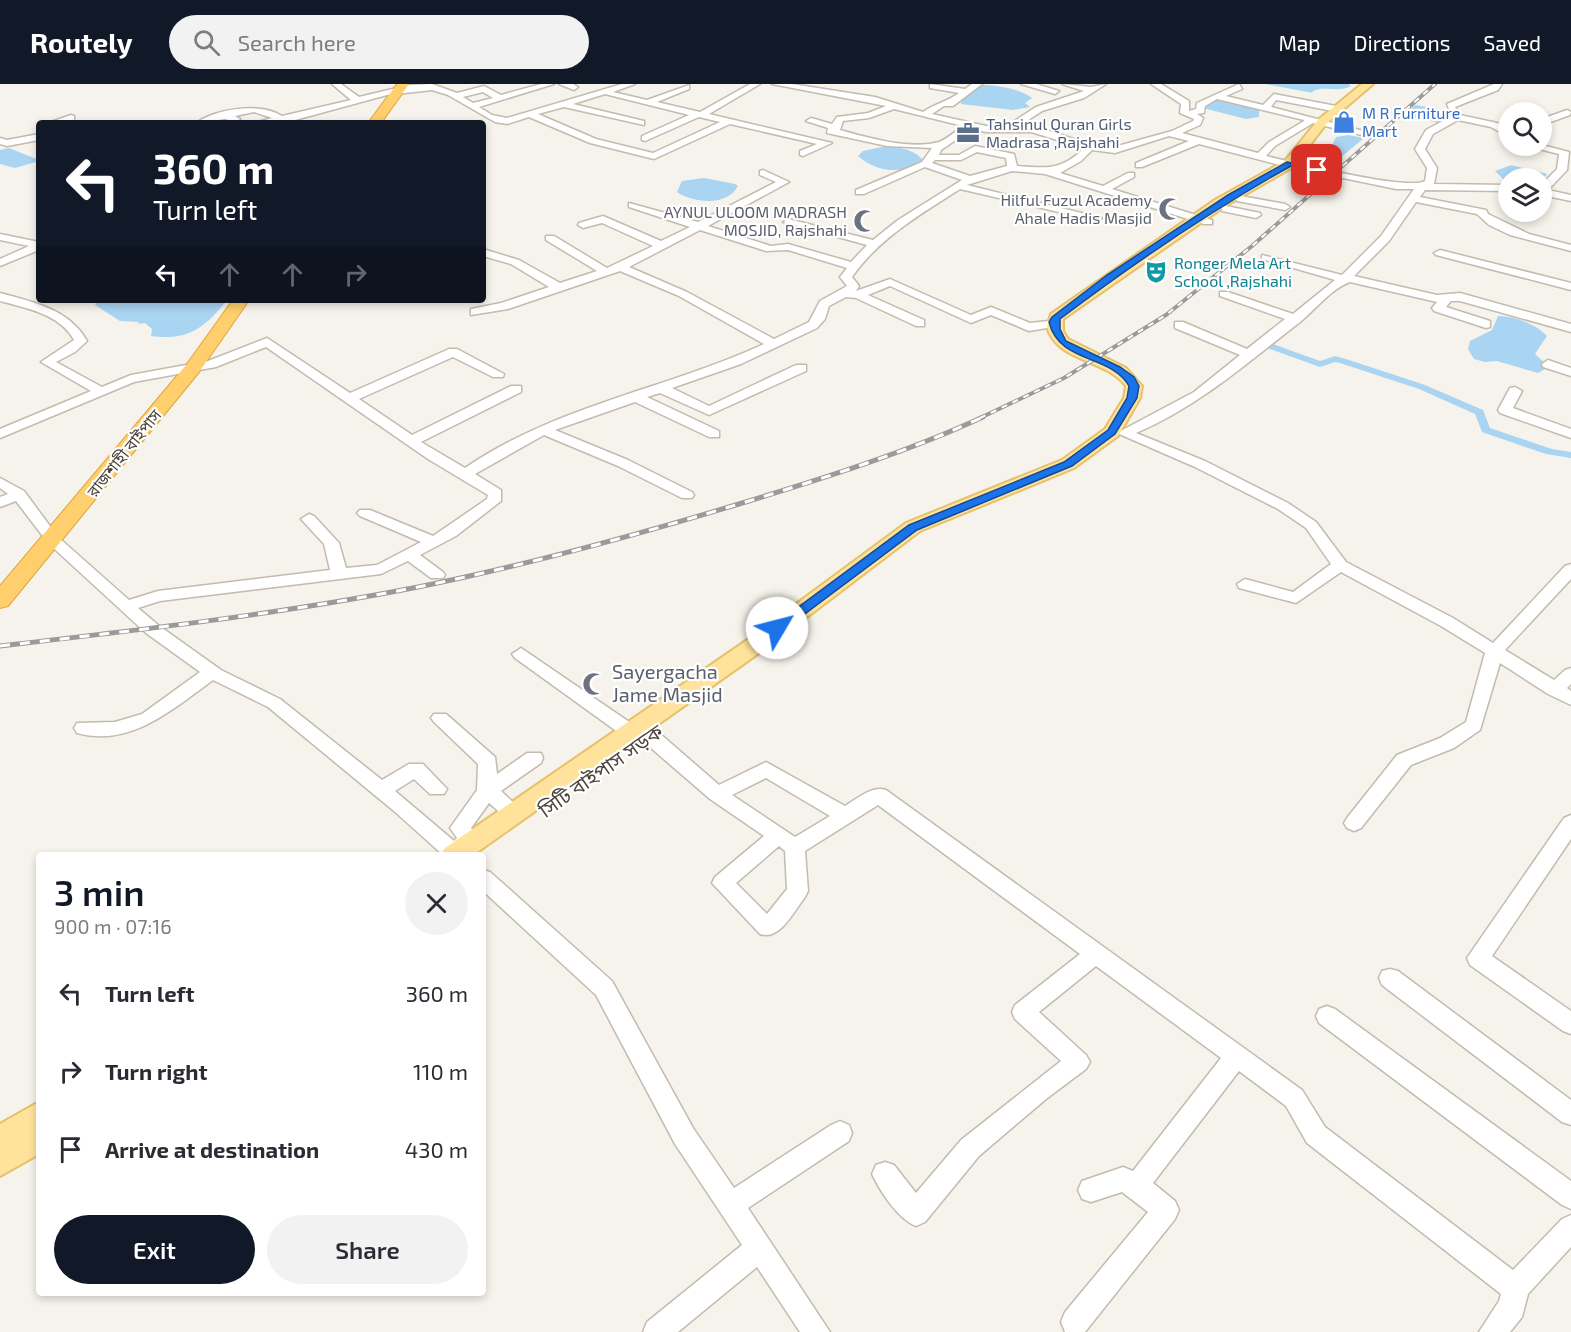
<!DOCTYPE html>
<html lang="en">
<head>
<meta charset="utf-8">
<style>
  :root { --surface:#fff; --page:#f2f2f3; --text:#2b2b33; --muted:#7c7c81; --accent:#111827 }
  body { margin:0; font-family:"Exo 2","Noto Sans Bengali",sans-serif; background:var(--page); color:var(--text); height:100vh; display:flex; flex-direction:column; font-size:22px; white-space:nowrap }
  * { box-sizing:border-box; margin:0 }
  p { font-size:20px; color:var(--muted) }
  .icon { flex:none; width:33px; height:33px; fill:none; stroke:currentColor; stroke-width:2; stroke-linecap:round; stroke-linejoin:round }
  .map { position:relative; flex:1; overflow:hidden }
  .drawer { position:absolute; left:36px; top:768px; width:450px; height:444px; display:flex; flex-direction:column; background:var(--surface); border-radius:6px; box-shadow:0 3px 9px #0003 }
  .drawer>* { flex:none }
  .banner { position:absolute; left:36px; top:36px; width:450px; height:183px; border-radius:6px; box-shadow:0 3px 9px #0003; background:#111827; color:#fff; overflow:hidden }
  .buttons { position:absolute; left:1498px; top:18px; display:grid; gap:12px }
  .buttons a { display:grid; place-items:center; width:54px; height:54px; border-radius:50%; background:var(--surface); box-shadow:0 3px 9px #0003; font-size:30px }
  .pin { position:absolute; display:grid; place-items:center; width:51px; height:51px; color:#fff; margin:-26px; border-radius:12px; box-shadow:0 3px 9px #0006 }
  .me { position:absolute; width:66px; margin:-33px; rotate:53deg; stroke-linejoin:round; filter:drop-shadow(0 0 4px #0008) }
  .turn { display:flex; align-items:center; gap:21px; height:126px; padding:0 18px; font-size:27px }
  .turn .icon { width:78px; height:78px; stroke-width:2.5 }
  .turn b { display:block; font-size:42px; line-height:51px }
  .lanes { display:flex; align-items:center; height:57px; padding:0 18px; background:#0003; justify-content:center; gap:30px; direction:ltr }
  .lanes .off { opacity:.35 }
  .round { display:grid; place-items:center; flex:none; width:63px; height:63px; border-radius:32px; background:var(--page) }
  .head { display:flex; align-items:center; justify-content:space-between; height:102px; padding:0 18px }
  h1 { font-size:36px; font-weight:600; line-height:45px; color:var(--accent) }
  .primary-button { display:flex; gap:12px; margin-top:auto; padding:12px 18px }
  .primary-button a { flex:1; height:69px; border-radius:36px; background:var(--accent); color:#fff; font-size:24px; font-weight:600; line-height:69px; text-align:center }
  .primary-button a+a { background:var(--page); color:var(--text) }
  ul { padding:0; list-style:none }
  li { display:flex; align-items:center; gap:18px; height:78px; padding:0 18px }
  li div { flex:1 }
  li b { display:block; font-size:22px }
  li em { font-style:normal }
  header { display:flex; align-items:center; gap:36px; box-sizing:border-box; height:84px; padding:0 30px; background:var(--accent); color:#fff }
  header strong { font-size:28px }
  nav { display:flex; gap:33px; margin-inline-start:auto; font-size:21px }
  .search { width:420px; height:54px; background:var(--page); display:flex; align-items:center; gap:15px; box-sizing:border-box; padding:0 21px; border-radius:33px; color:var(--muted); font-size:22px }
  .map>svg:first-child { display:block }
  .water { fill:#a9d4f2 }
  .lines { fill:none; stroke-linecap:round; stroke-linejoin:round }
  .canal { fill:#a9d4f2; fill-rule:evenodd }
  .minor-casing { stroke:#c2bbae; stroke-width:3 }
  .major-casing { stroke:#e6c16a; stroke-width:4 }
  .highway-casing { stroke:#e0a43c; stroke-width:2 }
  .minor { fill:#fff; fill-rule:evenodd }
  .major { fill:#ffe39c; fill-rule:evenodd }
  .highway { fill:#ffcf6e; fill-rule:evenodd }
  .rail-far1-casing { stroke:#9a9a9a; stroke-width:4 }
  .rail-casing { stroke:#9a9a9a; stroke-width:5 }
  .rail-far1 { stroke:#fff; stroke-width:2; stroke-dasharray:6; stroke-linecap:butt }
  .rail { stroke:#fff; stroke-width:3; stroke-dasharray:10; stroke-linecap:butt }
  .route { fill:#1a73e8; stroke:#114b97; stroke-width:1.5 }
  .labels { text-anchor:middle; stroke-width:4.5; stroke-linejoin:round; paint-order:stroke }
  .far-shop-label { font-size:16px; fill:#366cbe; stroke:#fff; text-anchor:start }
  .far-service-label { font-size:16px; fill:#4e5e75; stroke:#fff; text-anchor:start }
  .far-worship-label { font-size:16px; fill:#5b616d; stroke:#fff; text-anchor:end }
  .far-culture-label { font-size:16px; fill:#0d838f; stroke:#fff; text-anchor:start }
  .far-street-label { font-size:16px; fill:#4b4439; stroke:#fff }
  .worship-label { font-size:20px; fill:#5b616d; stroke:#fff; text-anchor:start }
  .street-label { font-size:20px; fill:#4b4439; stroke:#fff }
</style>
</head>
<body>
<header>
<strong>Routely</strong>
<div class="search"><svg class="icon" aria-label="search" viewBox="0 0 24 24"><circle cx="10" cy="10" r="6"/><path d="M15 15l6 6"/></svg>Search here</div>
<nav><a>Map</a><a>Directions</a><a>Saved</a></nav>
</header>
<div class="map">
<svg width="1571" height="1248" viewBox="0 0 1571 1248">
  <rect width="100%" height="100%" fill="#f6f3ec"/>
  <g class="water">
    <path d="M1265 0H1349L1351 2C1340 9 1322 1 1312 8L1313 9Z"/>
    <path d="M982 1C997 1 1021 5 1032 14L1025 19 1030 23 1013 26 961 20V16Z"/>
    <polygon points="1215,12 1267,23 1259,27 1259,33 1246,35 1203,24"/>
    <polygon points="1415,21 1445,26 1449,35 1445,40 1403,32"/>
    <polygon points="1348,51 1364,54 1334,79 1324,78 1336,53"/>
    <path d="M886 62C900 63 917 66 925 79 901 89 879 90 858 72L863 67Z"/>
    <polygon points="9,64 39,76 39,77 15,84 0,80 0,66"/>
    <polygon points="1511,81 1547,90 1542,96 1509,94 1507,99 1495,87"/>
    <path d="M704 94 735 100 738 102C727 123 693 119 677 108L682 97Z"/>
    <path d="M99 216H227C205 244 188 257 151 252L152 245 145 239 138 240 139 238 120 237 95 221Z"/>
    <path d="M1498 232C1515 232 1535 240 1547 252L1535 270 1545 279V285L1538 289 1497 277 1485 278 1474 275 1468 265 1470 257 1492 246Z"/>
  </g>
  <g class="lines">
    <polygon class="canal" points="1270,259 1320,277 1335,272 1346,275 1425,301 1483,326 1490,344 1552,365 1571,368 1571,374 1546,370 1482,348 1475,330 1419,305 1340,279 1335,278 1320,283 1267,264 1267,260"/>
    <g class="minor-casing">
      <g id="minor">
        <path d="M332 0H341L359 13 409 1 432 0 457 9 484 2 501 11 541 0H554L479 23 492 31 507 34 622 0H635L613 8 647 16 689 1V5L657 18 700 28 750 0H760L709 30 832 59 803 72 800 71V67L817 60 730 40 654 75 590 59 529 33 507 40 495 38 448 11 432 6 387 11 284 39H254L272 34 254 28 235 32 240 35 236 38 225 35 196 39C216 25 260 18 282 32L351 16ZM483 8 493 14 473 19 463 13ZM605 10 689 31 642 52V56L645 57 699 33 720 38 653 69 596 55 538 30 564 23 644 41V37L573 20Z"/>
        <polygon points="559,0 573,0 578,3 574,6"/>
        <path d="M772 0H792L875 13 923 28C936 19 947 18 959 9L930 4V0L965 5 972 0H982L953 22H944L932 30 986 42H1007L1036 23 1084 7 1062 0 1091 3 1106 0 1084 14 1042 27 1019 42C1051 42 1081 63 1114 63L1172 47 1193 37 1194 35 1180 29 1181 20 1151 0H1161L1189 17V27L1196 25 1197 19 1239 0 1242 5 1226 12 1263 21 1274 10 1341 23 1342 25 1338 28 1276 16 1271 23 1375 50 1370 53 1313 39 1275 62 1266 72C1291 78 1408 107 1425 97L1427 84 1415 65 1426 46 1452 32 1447 20 1494 0H1502L1498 6 1455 23 1460 31 1497 39 1509 46V53L1491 43 1458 36 1433 50 1425 65 1437 84 1434 100 1509 101V107L1425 106 1420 113 1486 126 1488 130 1529 150 1571 161V167L1510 151 1489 141 1477 130 1416 118 1389 157 1354 192 1437 211 1460 209 1571 240V248L1460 217H1451L1446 223 1490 237V243L1486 244 1434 227 1432 224 1437 218 1350 198C1332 204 1315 226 1300 238 1247 279 1199 322 1136 349L1205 377 1288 419 1316 438 1346 478 1453 534 1493 559 1565 482 1571 480V495L1505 566 1554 596 1565 586 1571 584V600L1567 604 1571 607V621L1548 610 1500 579 1480 646 1454 664 1411 681 1361 744 1354 747 1347 744 1344 739 1347 734 1397 671 1440 654 1466 638 1485 569 1441 542 1341 488 1296 519 1239 504 1237 500 1245 495 1293 508 1331 480 1306 444 1278 425 1195 383 1117 349 1194 308 1240 271 1175 244V238H1183L1247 265 1285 235 1220 212V208H1228L1293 230 1335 196 1262 175V171L1342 191 1381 152 1414 105H1396L1276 80 1199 60 1142 83H1136V79L1189 57 1169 52 1115 69 1092 66 1081 77 1060 89 1103 102 1128 89H1134V93L1112 105 1212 136V140H1204L1045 90 1012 87 967 101 1102 134 1097 137 960 105C921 130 879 154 852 193L859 202 856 207 890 195 971 231 991 223 1030 239 1058 236V242L1029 247 991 231 971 239 890 202 868 211 924 236V242H916L856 214 846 213 829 222 825 235 817 244 741 280 672 304 709 322 796 281H806V287L709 331 660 309 647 313 719 347V353H709L635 318 555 346 628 376 692 408 694 411 692 414H682L618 382 544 351 475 390 501 406V417L456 452 420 471 443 488 445 491 443 494H431L408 477 381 490 160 517 138 524 158 541 221 586 280 615 382 696 409 680H423L447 705 444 710H430L414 695 395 707 454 757 457 754 450 744 477 706 478 680 434 638 431 634 434 630H446L495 673 497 690 527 669H541L543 674 541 679 501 707 526 730 523 735C509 740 499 727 489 719L471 744 478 755 466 771H443L394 727 268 623 213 596C173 625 130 664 77 649L74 644 77 639 115 638 142 630 200 588 146 549 48 459 16 417 0 423V413L8 410 0 404V394L24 407 58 453 129 516 158 507 330 486 324 460 301 435 309 430 314 432 339 459 346 484 377 481 421 458 360 432 357 429 360 426H370L433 452 487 415 488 411 428 375 266 263 216 283 134 298 0 354V345L91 307 41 278 74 256C60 230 26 224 0 217V209C33 218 69 225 87 257L75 268 56 278 102 303 131 291 208 277 267 254 350 309 449 265H457L504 290 503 293H493L453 273 359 315 412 351 511 302H521V308L421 358 465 384C555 322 666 305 764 260L679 212 620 187 508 225 471 231V225L501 219 549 203 511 180 483 172V165L519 176 560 199 597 187 546 156V152H554L607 184 653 162 602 139 583 144 578 141 579 139 603 132 661 157 690 143 629 123V119L698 138 776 98 760 91V87L763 86 789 98 708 142 771 162 788 160 851 178 867 161 783 138 788 135 873 156 898 136 962 96 925 83 864 110H856V106L922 78 932 64 887 62 827 49 828 44 806 37 811 34 832 40 837 33 868 29 886 22ZM1217 15 1304 36V37L1269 58 1258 69 1182 49 1200 41 1203 34 1197 30 1204 29 1205 22ZM894 25 963 42C956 47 947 55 939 58 909 66 869 54 840 46L843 37 869 34ZM972 45 986 48H1031L1084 64C1061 87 1047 84 1017 82L1014 70 975 62 959 71H939L941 66ZM977 68 1006 74 1007 82 970 92 932 79 935 76H961ZM700 146 766 167 788 166 847 184 840 193 847 202 820 217 809 238 774 255 687 208 629 183Z"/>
        <polygon points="1021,0 1036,0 1059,7 1055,10"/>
        <polygon points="1567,26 1571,28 1570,31 1542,41 1542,35"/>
        <polygon points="71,31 74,32 74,36 48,39"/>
        <polygon points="39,50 39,56 7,62 0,60 0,54 7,56"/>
        <polygon points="1542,61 1569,68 1567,86 1548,106 1571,111 1571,117 1542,111 1542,100 1557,85 1559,70 1527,62"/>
        <polygon points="1241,112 1285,120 1290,123 1285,126 1237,117 1236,115"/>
        <polygon points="1226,122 1260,129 1261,131 1256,134 1222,127 1222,123"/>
        <polygon points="0,150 39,158 39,166 0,182 0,175 29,162 0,156"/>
        <polygon points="1440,166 1571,199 1571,206 1436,171 1434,169"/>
        <polygon points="1548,276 1571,284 1571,292 1543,283 1542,280"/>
        <polygon points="1515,303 1522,307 1513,324 1571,345 1571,354 1500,329 1498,326 1510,304"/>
        <polygon points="521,564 638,644 641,649 638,654 626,654 515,574 512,570"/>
        <path d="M651 646 658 648 719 701 766 678 845 722C857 715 872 701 886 706L1302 1006 1325 1043 1513 1186 1562 1135 1571 1131V1163L1528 1210 1522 1233 1510 1248H1479L1499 1217 1501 1210 1307 1059 1286 1022 1239 987 1153 1099 1175 1117 1179 1126 1175 1135 1085 1248H1065L1061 1238 1065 1228 1148 1128 1122 1108 1091 1118 1082 1115 1078 1106 1082 1097 1123 1083 1133 1087 1221 974 1096 882 1039 928 1086 971 1090 978 1086 985 1046 1015 979 1072 925 1138 916 1142C898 1135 880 1107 872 1090L876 1081 885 1078 894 1081 916 1109 961 1056 1061 977 1015 935 1012 928 1015 921 1080 870 878 721 805 767 808 807 805 813C794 827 780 857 760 850L712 799 715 793 764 752 710 715 644 658 642 653 644 648ZM766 694 830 732 795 753 732 711ZM779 762 785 767 787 805 767 830 736 799Z"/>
        <polygon points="1571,731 1571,755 1492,872 1571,927 1571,950 1563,947 1470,881 1467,874 1564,734"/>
        <polygon points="483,786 490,788 612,897 693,1044 734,1104 831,1041 840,1037 849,1041 852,1049 849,1057 748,1124 830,1248 800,1248 757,1183 678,1248 643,1248 647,1238 742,1161 675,1060 596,911 483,807"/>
        <polygon points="1390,885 1398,887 1571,1016 1571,1041 1562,1038 1382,901 1379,894 1382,887"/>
        <polygon points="1327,922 1335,925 1571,1097 1571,1125 1562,1121 1319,939 1316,932 1319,925"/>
      </g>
    </g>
    <g class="major-casing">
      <g id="major">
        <path d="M1362 0H1373L1326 40 1293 83 1225 122 1063 235V247L1068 255 1126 284 1142 302 1140 314 1118 352 1074 384 920 447 769 562 473 771H441L445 764 753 552 906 439 1062 376 1105 345 1124 314 1126 302C1106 275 1057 278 1047 243L1051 230 1215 116 1285 77 1318 36Z"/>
        <polygon points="39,1018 39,1070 0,1092 0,1040"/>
      </g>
    </g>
    <g class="highway-casing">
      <g id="highway">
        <polygon points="397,0 409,0 381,39 368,39"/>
        <polygon points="233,216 249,216 199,288 8,522 0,524 0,502 187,280"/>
      </g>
    </g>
    <use href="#minor" class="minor"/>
    <use href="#major" class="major"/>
    <use href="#highway" class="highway"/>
    <g class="rail-far1-casing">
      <polyline id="rail-far1" points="980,334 1064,294 1166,231 1252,162 1435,0"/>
    </g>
    <g class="rail-casing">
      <path id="rail" d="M0 562C140 546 280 530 418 503 527 481 633 452 739 420 821 395 905 369 983 333"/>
    </g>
    <use href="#rail-far1" class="rail-far1"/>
    <use href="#rail" class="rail"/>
  </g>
  <path class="route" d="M1287 78 1321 86 1317 88 1291 82C1210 127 1134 179 1060 235V245L1066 257 1120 283 1134 293 1139 302 1137 314 1115 350 1072 382 917 446 782 547H773V542L909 441 1064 378 1108 346 1127 314 1129 302C1111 270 1059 280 1049 238L1052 233 1107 191 1228 111Z"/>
  <defs>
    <g id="shop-bare" transform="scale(1.8)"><path d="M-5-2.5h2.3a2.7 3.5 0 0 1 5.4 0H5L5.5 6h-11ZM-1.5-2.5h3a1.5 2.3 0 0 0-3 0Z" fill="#3f7fe0" stroke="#fff" stroke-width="2.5" paint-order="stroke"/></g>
    <g id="office-bare" transform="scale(1.8)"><path d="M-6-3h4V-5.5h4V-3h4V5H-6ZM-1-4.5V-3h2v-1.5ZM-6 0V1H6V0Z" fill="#5c6f8a" stroke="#fff" stroke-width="2.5" paint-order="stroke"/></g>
    <g id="mosque-bare" transform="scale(1.8)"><path d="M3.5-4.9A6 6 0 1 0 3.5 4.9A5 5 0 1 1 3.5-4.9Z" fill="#6b7280" stroke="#fff" stroke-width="2.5" paint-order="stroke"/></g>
    <g id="theatre-bare" transform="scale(1.8)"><path d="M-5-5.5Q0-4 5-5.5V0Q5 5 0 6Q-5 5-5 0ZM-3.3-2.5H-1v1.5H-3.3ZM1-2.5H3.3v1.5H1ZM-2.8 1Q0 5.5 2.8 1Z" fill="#0f9aa8" stroke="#fff" stroke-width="2.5" paint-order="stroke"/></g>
  </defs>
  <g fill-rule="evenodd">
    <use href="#shop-bare" x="1344" y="38"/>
    <use href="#office-bare" x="968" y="49"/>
    <use href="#mosque-bare" x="1170" y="125"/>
    <use href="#mosque-bare" x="865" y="137"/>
    <use href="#theatre-bare" x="1156" y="188"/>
    <use href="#mosque-bare" x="594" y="600"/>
  </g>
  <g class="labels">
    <g class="far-shop-label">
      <text x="1362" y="35">M R Furniture<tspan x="1362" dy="18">Mart</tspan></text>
    </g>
    <g class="far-service-label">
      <text x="986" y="46">Tahsinul Quran Girls<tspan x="986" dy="18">Madrasa ,Rajshahi</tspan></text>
    </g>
    <g class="far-worship-label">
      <text x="1152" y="122">Hilful Fuzul Academy<tspan x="1152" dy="18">Ahale Hadis Masjid</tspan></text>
      <text x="847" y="134">AYNUL ULOOM MADRASH<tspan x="847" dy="18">MOSJID, Rajshahi</tspan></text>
    </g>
    <g class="far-culture-label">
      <text x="1174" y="185">Ronger Mela Art<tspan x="1174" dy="18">School ,Rajshahi</tspan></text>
    </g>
    <g class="far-street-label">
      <text transform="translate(124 369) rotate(-51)" y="6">রাজশাহী বাইপাস</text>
    </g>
    <g class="worship-label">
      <text x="612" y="595">Sayergacha<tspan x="612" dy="23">Jame Masjid</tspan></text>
    </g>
    <g class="street-label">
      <text transform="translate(601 687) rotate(-35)" y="7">সিটি বাইপাস সড়ক</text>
    </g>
  </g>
</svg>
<div class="buttons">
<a><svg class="icon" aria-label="search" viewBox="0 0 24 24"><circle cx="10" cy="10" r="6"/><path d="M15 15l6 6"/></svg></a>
<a><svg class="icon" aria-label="layers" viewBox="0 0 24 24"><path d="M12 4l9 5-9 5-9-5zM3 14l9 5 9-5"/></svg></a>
</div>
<div class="pin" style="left:1317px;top:86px;background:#d93025"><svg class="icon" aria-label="arrive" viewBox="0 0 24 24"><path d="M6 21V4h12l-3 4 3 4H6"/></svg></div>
<svg class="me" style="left:777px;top:544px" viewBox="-20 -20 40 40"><circle r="19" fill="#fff"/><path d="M0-13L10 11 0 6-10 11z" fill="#1a73e8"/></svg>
<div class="banner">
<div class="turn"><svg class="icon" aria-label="left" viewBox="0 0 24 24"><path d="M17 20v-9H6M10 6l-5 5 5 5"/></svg><div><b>360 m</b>Turn left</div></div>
<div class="lanes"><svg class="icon" aria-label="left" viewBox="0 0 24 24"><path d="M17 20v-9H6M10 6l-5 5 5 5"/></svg><svg class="icon off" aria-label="ahead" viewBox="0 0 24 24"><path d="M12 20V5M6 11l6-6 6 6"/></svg><svg class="icon off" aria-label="ahead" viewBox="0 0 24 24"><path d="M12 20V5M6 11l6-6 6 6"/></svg><svg class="icon off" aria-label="right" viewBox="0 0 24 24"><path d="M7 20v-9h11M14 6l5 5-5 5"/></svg></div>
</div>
<section class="drawer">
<div class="head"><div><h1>3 min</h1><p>900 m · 07:16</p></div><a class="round"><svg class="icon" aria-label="close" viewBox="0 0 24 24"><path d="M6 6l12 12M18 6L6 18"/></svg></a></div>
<ul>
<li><svg class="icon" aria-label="left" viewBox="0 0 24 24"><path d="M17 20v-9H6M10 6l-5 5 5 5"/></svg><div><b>Turn left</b></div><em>360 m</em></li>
<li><svg class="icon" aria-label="right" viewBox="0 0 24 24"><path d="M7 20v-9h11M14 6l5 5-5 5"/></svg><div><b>Turn right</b></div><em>110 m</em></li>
<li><svg class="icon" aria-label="arrive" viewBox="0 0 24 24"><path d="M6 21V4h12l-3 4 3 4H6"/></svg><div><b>Arrive at destination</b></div><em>430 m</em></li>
</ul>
<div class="primary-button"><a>Exit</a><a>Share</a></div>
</section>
</div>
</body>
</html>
